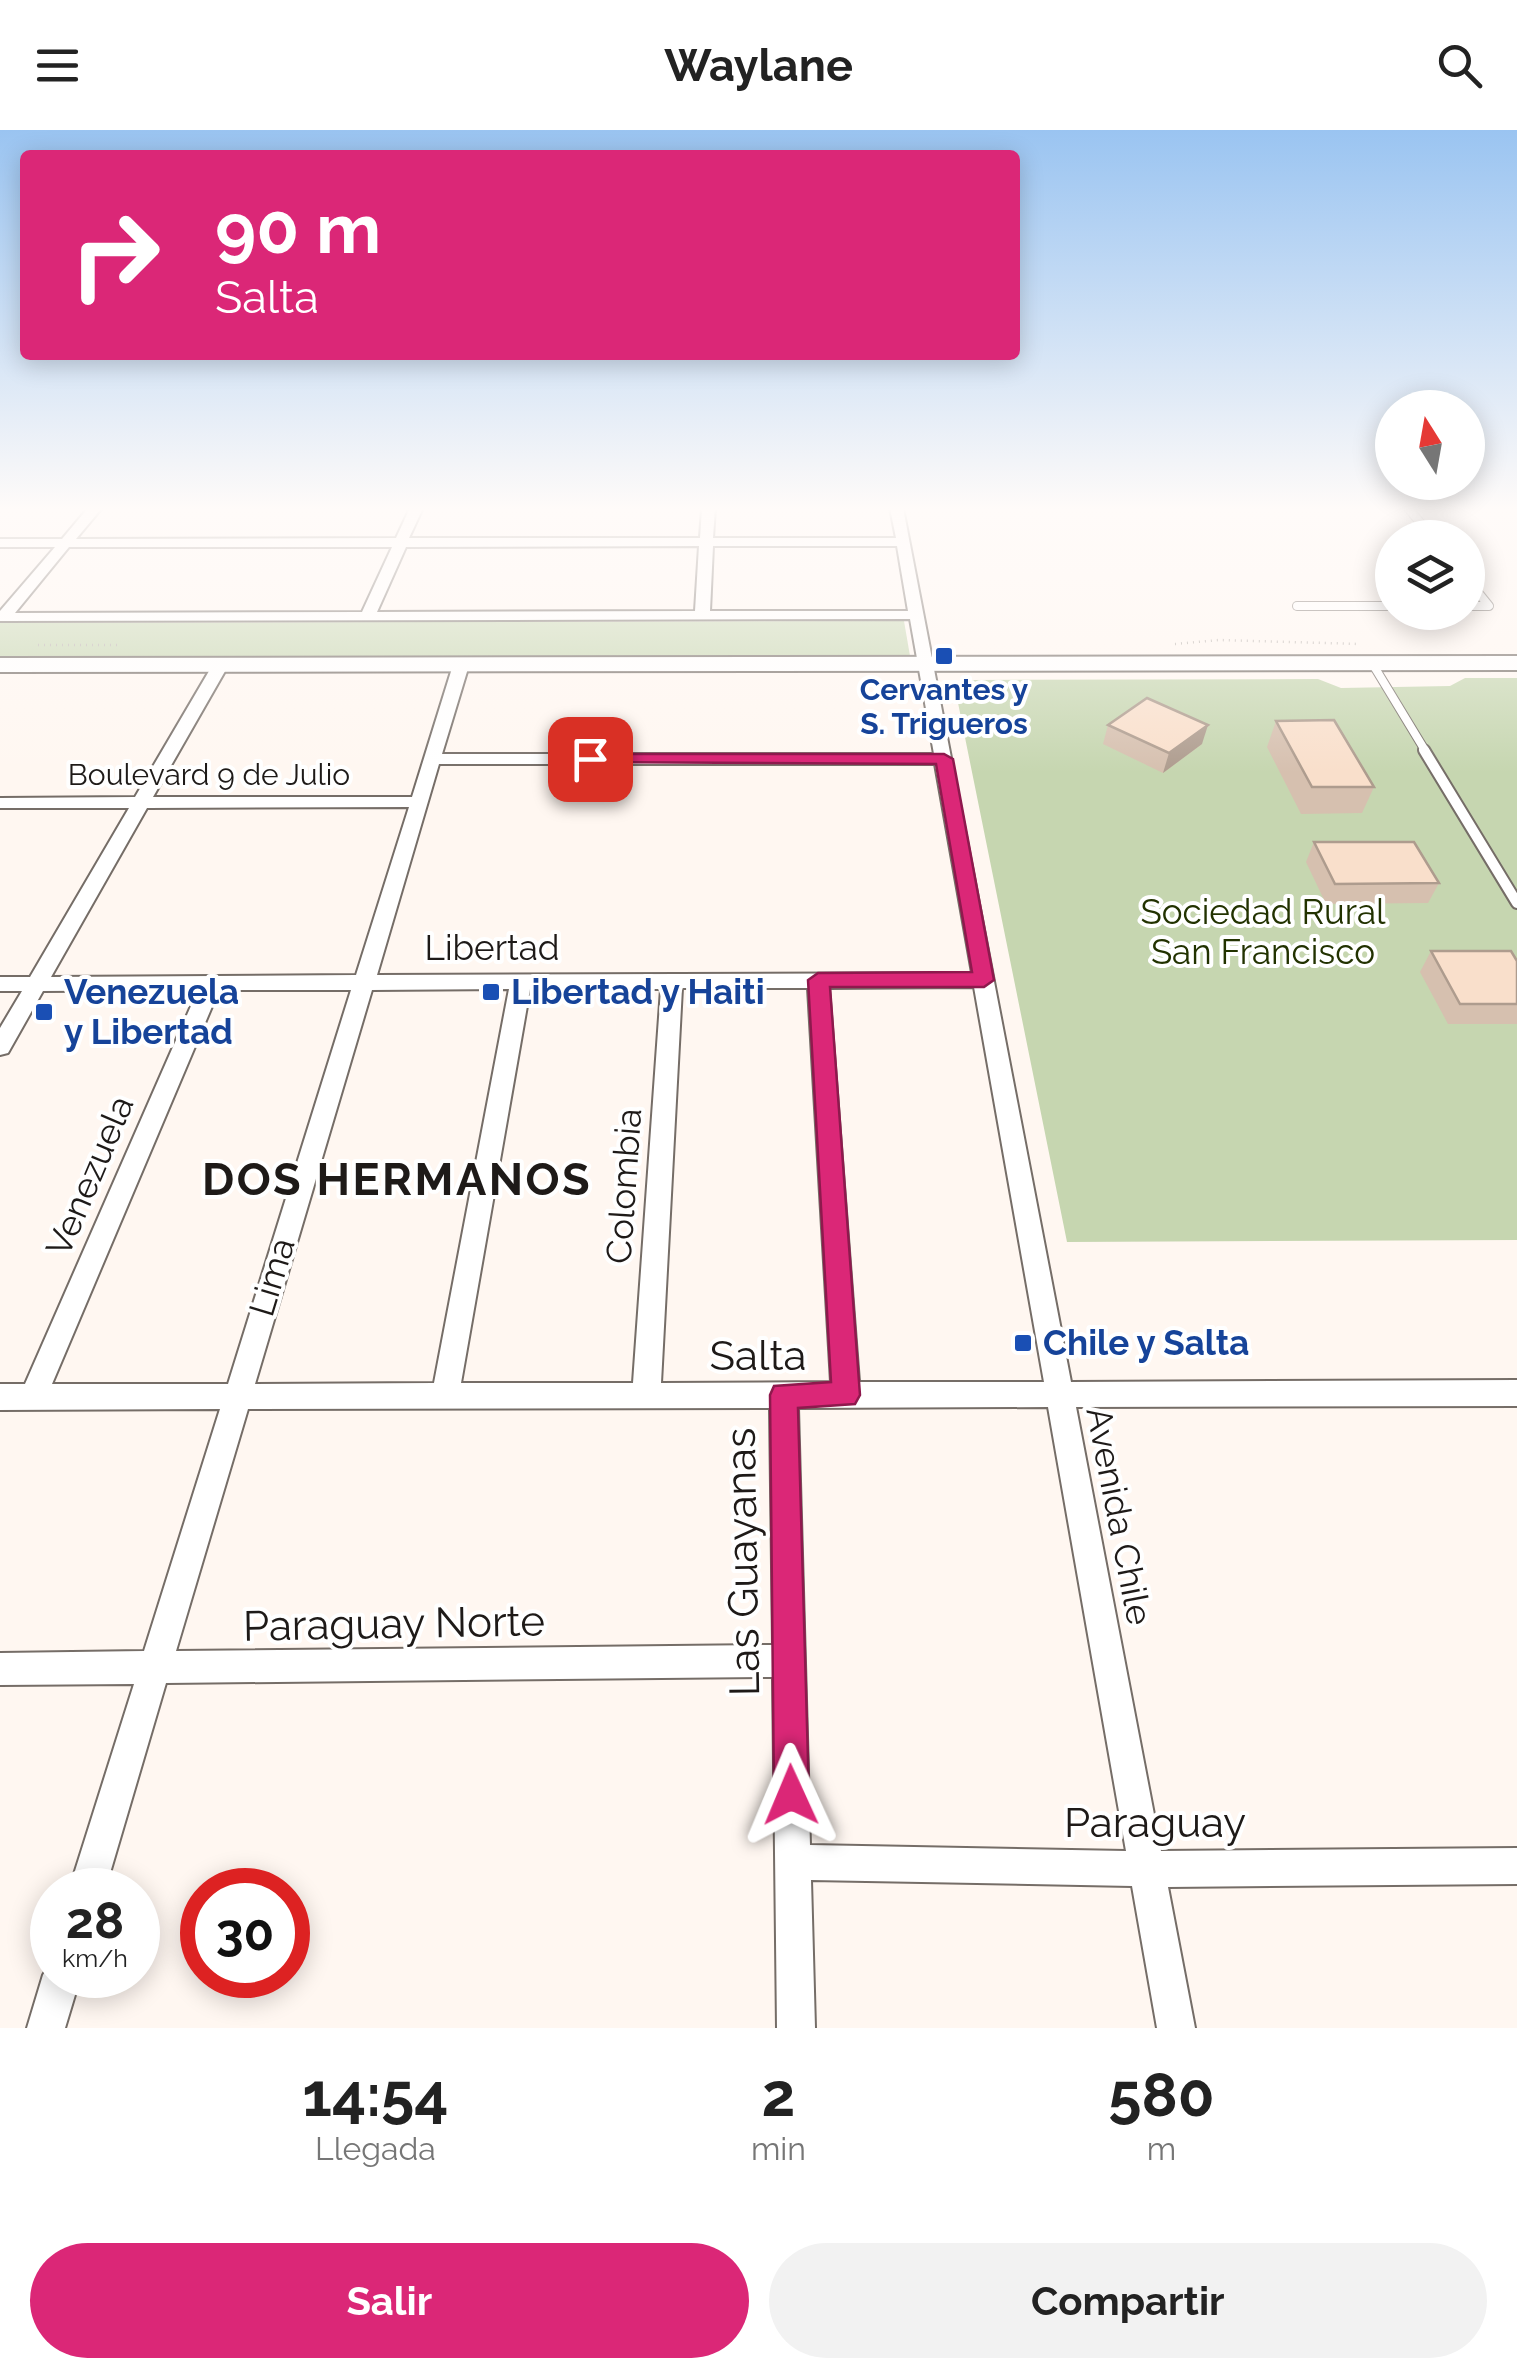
<!DOCTYPE html>
<html lang="es">
<head>
<meta charset="utf-8">
<style>
  :root { --surface:#fff; --page:#f2f2f2; --text:#222; --muted:#767676; --accent:#db2777 }
  body { margin:0; font-family:Raleway,sans-serif; background:var(--page); color:var(--text); height:100vh; display:flex; flex-direction:column; font-size:38px; white-space:nowrap }
  * { box-sizing:border-box; margin:0 }
  p { font-size:32px; color:var(--muted) }
  .icon { flex:none; width:55px; height:55px; fill:none; stroke:currentColor; stroke-width:2; stroke-linecap:round; stroke-linejoin:round }
  .map { position:relative; height:1898px; overflow:hidden }
  .details { display:flex; flex-direction:column; background:var(--surface); flex:1 }
  .details>* { flex:none }
  .top-card { position:absolute; left:20px; top:20px; width:1000px; height:210px; border-radius:10px; box-shadow:0 5px 25px #0003; background:#db2777; color:#fff; overflow:hidden }
  .needle { width:65px; rotate:349deg }
  .fabs { position:absolute; left:1375px; top:260px; display:grid; gap:20px }
  .fabs a { display:grid; place-items:center; width:110px; height:110px; border-radius:50%; background:var(--surface); box-shadow:0 5px 25px #0003; font-size:50px }
  .speed { position:absolute; left:30px; top:1738px; display:flex; gap:20px; font-size:50px; font-weight:700; text-align:center }
  .speed>* { display:grid; place-content:center; width:130px; height:130px; border-radius:50%; background:var(--surface); box-shadow:0 5px 25px #0003; line-height:1 }
  .speed small { font-size:25px; font-weight:400 }
  .speed .limit { border:15px solid #d22; background:#fff; color:#111 }
  .pin { position:absolute; display:grid; place-items:center; width:85px; height:85px; color:#fff; margin:-42px; border-radius:20px; box-shadow:0 5px 15px #0006 }
  .me { position:absolute; width:110px; margin:-55px; rotate:359deg; stroke-linejoin:round; filter:drop-shadow(0 0 8px #0008) }
  .turn { display:flex; align-items:center; gap:35px; height:210px; padding:0 30px; font-size:45px }
  .turn .icon { width:130px; height:130px; stroke-width:2.5 }
  .turn b { display:block; font-size:70px; line-height:85px }
  .eta { display:flex; justify-content:space-evenly; align-items:center; height:170px; text-align:center }
  .eta b { font-size:60px; font-weight:700; line-height:70px }
  .button { display:flex; gap:20px; margin-top:auto; padding:20px 30px }
  .button a { flex:1; height:115px; border-radius:60px; background:var(--accent); color:#fff; font-size:40px; font-weight:700; line-height:115px; text-align:center }
  .button a+a { background:var(--page); color:var(--text) }
  header { display:flex; justify-content:space-between; align-items:center; height:130px; padding:0 30px; background:var(--surface); font-size:45px; font-weight:700 }
  .map>svg:first-child { display:block }
  .green { fill:#c6d6b0 }
  .lines { fill:none; stroke-linecap:round; stroke-linejoin:round }
  .service-far1-casing { stroke:#756d67; stroke-width:10 }
  .service-casing { stroke:#756d67; stroke-width:14 }
  .minor-casing { stroke:#756d67; stroke-width:4 }
  .primary-casing { stroke:#756d67; stroke-width:4 }
  .path { stroke:#b7b0ab; stroke-width:2.5; stroke-dasharray:1 5; stroke-linecap:butt }
  .service-far1 { stroke:#fff; stroke-width:8 }
  .service { stroke:#fff; stroke-width:10 }
  .minor { fill:#fff; fill-rule:evenodd }
  .primary { fill:#fff; fill-rule:evenodd }
  .wall { fill:#d6c0af }
  .shaded-wall { fill:#ae9c8e }
  .building { fill:#f9dfcb; stroke:#ae9c8e; stroke-width:2.5 }
  .route { fill:#db2777; stroke:#8e194d; stroke-width:2.5 }
  .transit-dot { fill:#1a4fb4; stroke:#fff; stroke-width:4 }
  .labels { text-anchor:middle; stroke-width:8; stroke-linejoin:round; paint-order:stroke }
  .far-transit-label { font-size:30px; font-weight:bold; fill:#164399; stroke:#fff }
  .far-street-label { font-size:30px; fill:#1e1a18; stroke:#fff }
  .park-label { font-size:35px; fill:#223200; stroke:#fff }
  .street-label { font-size:35px; fill:#1e1a18; stroke:#fff }
  .transit-label { font-size:35px; font-weight:bold; fill:#164399; stroke:#fff; text-anchor:start }
  .near-street-label { font-size:42px; fill:#1e1a18; stroke:#fff }
  .district-label { font-size:45px; font-weight:bold; letter-spacing:2.5px; fill:#1e1a18; stroke:#fff }
</style>
</head>
<body>
<header><svg class="icon" aria-label="menu" viewBox="0 0 24 24"><path d="M4 6h16M4 12h16M4 18h16"/></svg>Waylane<svg class="icon" aria-label="search" viewBox="0 0 24 24"><circle cx="10" cy="10" r="6"/><path d="M15 15l6 6"/></svg></header>
<div class="map">
<svg width="1517" height="1898" viewBox="0 0 1517 1898">
  <rect width="100%" height="100%" fill="#fff7f1"/>
  <g class="green">
    <polygon points="904,491 910,526 0,528 0,493"/>
    <polygon points="1465,548 1517,548 1517,1110 1067,1112 955,558 972,550 1318,549 1341,558 1450,556"/>
  </g>
  <g class="lines">
    <g class="service-far1-casing">
      <g id="service-far1">
        <polyline points="1408,378 1433,408"/>
        <polyline points="1468,450 1489,476 1468,476"/>
        <polyline points="1297,476 1392,476"/>
        <polyline points="1372,533 1426,622"/>
      </g>
    </g>
    <g class="service-casing">
      <polyline id="service" points="1424,620 1517,773"/>
    </g>
    <g class="minor-casing">
      <g id="minor">
        <path d="M88 378H102L76 409 396 408 410 378H423L409 408H700L702 378H715L713 408H896L890 378H903L1071 1252 1517 1250V1276L1076 1277 1161 1721 1517 1718V1754L1168 1757 1195 1898H1157L1132 1756 811 1750 815 1898H777L773 1547 166 1553 105 1760H69L134 1554 0 1555V1523L144 1521 220 1279 0 1280V1254H25L198 860 43 861 8 923 0 925V898L22 861H0V847H30L129 678H0V668L135 667 212 536 220 531 228 536 153 667H412L453 535 461 530 469 535 442 624H934L910 489 0 491V481L55 417H0V409H62ZM699 416 695 481 377 482 406 417ZM713 416H897L908 481H710ZM69 417H392L362 482 15 483ZM439 634H935L972 843 377 845ZM409 677 356 845 51 847 147 678ZM974 857 1044 1252H859L829 858ZM682 858H808L831 1252 661 1253ZM509 859 434 1253 255 1254 372 860ZM530 859H661L633 1253H461ZM219 860H351L228 1254H52ZM1048 1277 1126 1721 810 1715 798 1278ZM770 1278 773 1515 176 1521 248 1279Z"/>
        <polygon points="52,1830 52,1845 81,1845 65,1898 27,1898 43,1845"/>
      </g>
    </g>
    <g class="primary-casing">
      <polygon id="primary" points="1517,526 1517,540 0,542 0,528"/>
    </g>
    <g class="path">
      <polyline points="1175,514 1219,510 1360,514"/>
      <polyline points="38,515 118,515"/>
    </g>
    <use href="#service-far1" class="service-far1"/>
    <use href="#service" class="service"/>
    <use href="#minor" class="minor"/>
    <use href="#primary" class="primary"/>
  </g>
  <g class="wall">
    <polygon points="1276,591 1374,657 1362,683 1301,684 1267,617"/>
    <polygon points="1108,595 1202,614 1163,643 1103,614"/>
    <polygon points="1314,712 1439,753 1428,773 1326,774 1306,732"/>
    <polygon points="1431,821 1517,831 1517,894 1448,894 1420,842"/>
  </g>
  <polygon class="shaded-wall" points="1208,595 1202,614 1163,643 1169,623"/>
  <g class="building">
    <polygon points="1147,568 1208,595 1169,623 1108,595"/>
    <polygon points="1334,590 1374,657 1312,657 1276,591"/>
    <polygon points="1314,712 1414,712 1439,753 1335,754"/>
    <polygon points="1431,821 1511,821 1517,831 1517,874 1460,874"/>
  </g>
  <linearGradient id="sky" x2="0" y2="1"><stop stop-color="#9ac4f1"/><stop offset="0.59" stop-color="#fffbf9"/><stop offset="1" stop-color="#fffbf9" stop-opacity="0"/></linearGradient>
  <rect width="1517" height="643" fill="url(#sky)"/>
  <polygon class="route" points="590,624 944,624 953,629 994,850 984,857 830,857 860,1265 855,1274 798,1278 809,1665 804,1678 791,1683 779,1678 774,1665 770,1265 774,1256 831,1252 808,850 818,843 972,842 936,634 584,632 584,625"/>
  <g class="transit-dot">
    <rect x="934" y="516" width="20" height="20" rx="5"/>
    <rect x="481" y="852" width="20" height="20" rx="5"/>
    <rect x="34" y="872" width="20" height="20" rx="5"/>
    <rect x="1013" y="1203" width="20" height="20" rx="5"/>
  </g>
  <g class="labels">
    <g class="far-transit-label">
      <text x="944" y="570">Cervantes y<tspan x="944" dy="34">S. Trigueros</tspan></text>
    </g>
    <g class="far-street-label">
      <text x="209" y="655">Boulevard 9 de Julio</text>
    </g>
    <g class="park-label">
      <text x="1263" y="794">Sociedad Rural<tspan x="1263" dy="40">San Francisco</tspan></text>
    </g>
    <g class="street-label">
      <text x="492" y="830">Libertad</text>
      <text transform="translate(90 1046) rotate(-67)" y="12">Venezuela</text>
      <text transform="translate(624 1056) rotate(-86)" y="12">Colombia</text>
      <text transform="translate(272 1147) rotate(-73)" y="12">Lima</text>
      <text transform="translate(1119 1386) rotate(79)" y="12">Avenida Chile</text>
    </g>
    <g class="transit-label">
      <text x="64" y="874">Venezuela<tspan x="64" dy="40">y Libertad</tspan></text>
      <text x="511" y="874">Libertad y Haiti</text>
      <text x="1043" y="1225">Chile y Salta</text>
    </g>
    <g class="near-street-label">
      <text x="758" y="1240">Salta</text>
      <text transform="translate(742 1432) rotate(-91)" y="15">Las Guayanas</text>
      <text transform="translate(394 1493) rotate(-1)" y="15">Paraguay Norte</text>
      <text x="1155" y="1707">Paraguay</text>
    </g>
    <g class="district-label">
      <text x="397" y="1065">DOS HERMANOS</text>
    </g>
  </g>
</svg>
<div class="fabs">
<a><svg class="needle" viewBox="-14 -14 28 28"><path d="M0-13l5 13h-10z" fill="#e53935"/><path d="M0 13l5-13h-10z" fill="#767676"/></svg></a>
<a><svg class="icon" aria-label="layers" viewBox="0 0 24 24"><path d="M12 4l9 5-9 5-9-5zM3 14l9 5 9-5"/></svg></a>
</div>
<div class="speed"><div>28<small>km/h</small></div><div class="limit">30</div></div>
<div class="pin" style="left:590px;top:629px;background:#d93025"><svg class="icon" aria-label="arrive" viewBox="0 0 24 24"><path d="M6 21V4h12l-3 4 3 4H6"/></svg></div>
<svg class="me" style="left:791px;top:1665px" viewBox="-20 -20 40 40"><path d="M0-17L14 15 0 8-14 15z" fill="#db2777" stroke="#fff" stroke-width="4"/></svg>
<div class="top-card">
<div class="turn"><svg class="icon" aria-label="right" viewBox="0 0 24 24"><path d="M7 20v-9h11M14 6l5 5-5 5"/></svg><div><b>90 m</b>Salta</div></div>
</div>
</div>
<section class="details">
<div class="eta">
<div><b>14:54</b><p>Llegada</p></div>
<div><b>2</b><p>min</p></div>
<div><b>580</b><p>m</p></div>
</div>
<div class="button"><a>Salir</a><a>Compartir</a></div>
</section>
</body>
</html>
